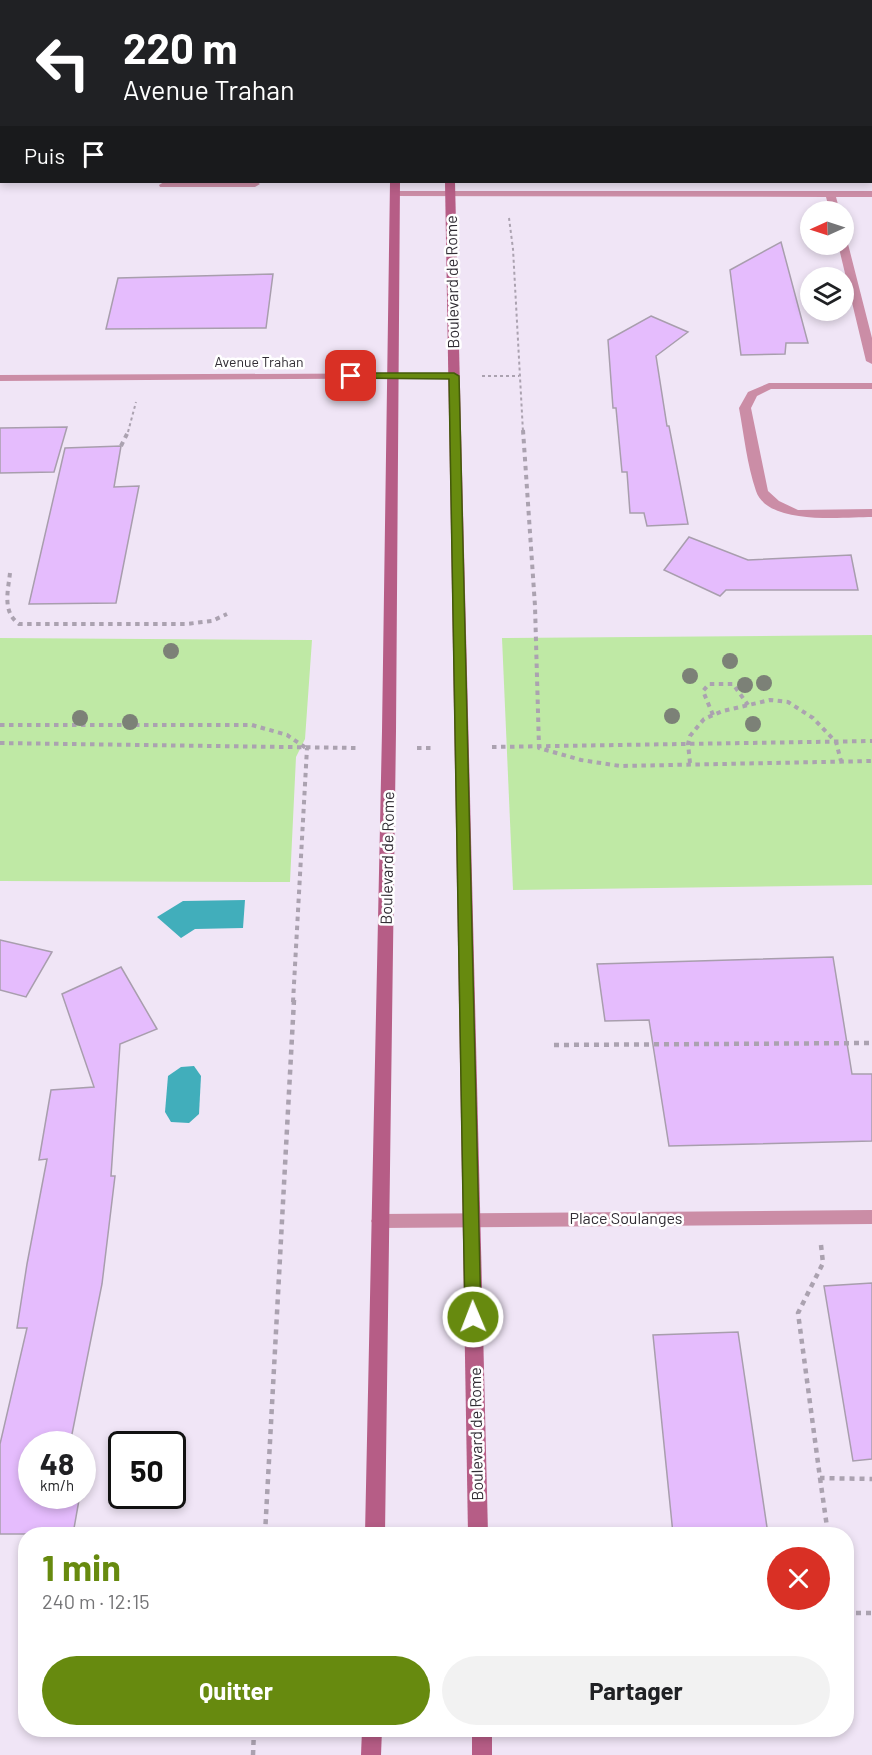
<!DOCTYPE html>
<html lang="fr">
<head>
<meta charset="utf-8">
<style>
  :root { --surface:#fff; --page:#f2f2f2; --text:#202124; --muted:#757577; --accent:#678a0f }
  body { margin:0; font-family:Barlow,sans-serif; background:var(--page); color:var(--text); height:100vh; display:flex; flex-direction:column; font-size:22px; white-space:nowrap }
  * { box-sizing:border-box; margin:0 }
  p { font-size:20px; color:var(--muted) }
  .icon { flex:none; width:33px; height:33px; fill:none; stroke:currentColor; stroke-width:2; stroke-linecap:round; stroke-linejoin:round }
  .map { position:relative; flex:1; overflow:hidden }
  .details { position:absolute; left:18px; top:1527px; width:836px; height:210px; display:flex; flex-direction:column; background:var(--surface); border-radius:24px; box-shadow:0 3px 9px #0003 }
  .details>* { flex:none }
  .guide { position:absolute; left:0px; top:0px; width:873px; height:183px; box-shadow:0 3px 9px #0003; background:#202124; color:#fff; overflow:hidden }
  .needle { width:39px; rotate:267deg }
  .fabs { position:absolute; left:800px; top:201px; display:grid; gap:12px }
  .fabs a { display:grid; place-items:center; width:54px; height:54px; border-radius:50%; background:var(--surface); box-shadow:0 3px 9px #0003; font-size:30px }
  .speed { position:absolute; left:18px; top:1431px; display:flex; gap:12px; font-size:30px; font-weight:700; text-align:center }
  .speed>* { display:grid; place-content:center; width:78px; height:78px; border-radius:50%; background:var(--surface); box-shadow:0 3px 9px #0003; line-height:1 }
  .speed small { font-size:15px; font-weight:400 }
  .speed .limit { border:3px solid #111; border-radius:9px; background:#fff; color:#111 }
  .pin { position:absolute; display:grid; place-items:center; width:51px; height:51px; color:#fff; margin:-26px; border-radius:12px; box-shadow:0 3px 9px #0006 }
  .me { position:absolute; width:66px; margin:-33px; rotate:359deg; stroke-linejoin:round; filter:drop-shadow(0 0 4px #0008) }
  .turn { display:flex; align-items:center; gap:21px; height:126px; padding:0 24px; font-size:27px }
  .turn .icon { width:78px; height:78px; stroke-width:2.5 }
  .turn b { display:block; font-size:42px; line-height:51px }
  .then { display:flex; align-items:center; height:57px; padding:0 24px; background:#0003; gap:12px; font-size:22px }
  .round { display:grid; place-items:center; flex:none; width:63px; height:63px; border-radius:32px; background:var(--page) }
  .summary { display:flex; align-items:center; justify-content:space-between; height:102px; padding:0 24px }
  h1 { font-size:36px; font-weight:700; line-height:45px; color:var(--accent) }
  .button { display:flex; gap:12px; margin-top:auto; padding:12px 24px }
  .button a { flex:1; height:69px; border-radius:36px; background:var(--accent); color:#fff; font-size:24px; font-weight:700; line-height:69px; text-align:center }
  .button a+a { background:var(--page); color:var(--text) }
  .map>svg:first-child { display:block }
  .green { fill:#bfe9a5 }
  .water { fill:#41aebb }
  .building { fill:#e5bcfd; stroke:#a89ead; stroke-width:1.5 }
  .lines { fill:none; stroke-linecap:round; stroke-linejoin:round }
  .path-far2 { stroke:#aba2b0; stroke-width:2; stroke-dasharray:3 3; stroke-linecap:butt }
  .path-far1 { stroke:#aba2b0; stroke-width:4; stroke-dasharray:4.5 4.5; stroke-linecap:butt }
  .path { stroke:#aba2b0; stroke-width:4.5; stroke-dasharray:5 5; stroke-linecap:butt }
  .service { fill:#cb8da6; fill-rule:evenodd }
  .minor { fill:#cb8da6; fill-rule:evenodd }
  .tertiary { fill:#cb8da6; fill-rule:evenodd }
  .secondary { fill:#b65d86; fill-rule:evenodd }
  .tree { fill:#7c8177 }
  .route { fill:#678a0f; stroke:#435a0a; stroke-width:1.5 }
  .labels { text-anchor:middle; stroke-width:5; stroke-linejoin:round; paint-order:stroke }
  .far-street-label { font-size:14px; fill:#312d34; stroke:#fff }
  .street-label { font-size:16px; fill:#312d34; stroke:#fff }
</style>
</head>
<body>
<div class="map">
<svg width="872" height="1755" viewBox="0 0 872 1755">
  <rect width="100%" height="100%" fill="#f0e5f6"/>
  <g class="green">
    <polygon points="872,635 872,885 513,890 502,638"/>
    <polygon points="0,638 312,640 305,739 296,757 290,882 0,881"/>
  </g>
  <g class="water">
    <polygon points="245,900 243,928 195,929 181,938 157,917 183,901"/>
    <polygon points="194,1066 201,1076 199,1114 189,1123 171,1122 165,1112 168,1076 181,1067"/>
  </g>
  <g class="building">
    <polygon points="781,242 808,343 786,343 785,354 741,355 730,270"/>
    <polygon points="273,274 266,328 106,329 118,278"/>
    <polygon points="651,316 688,332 656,356 667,426 669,426 688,524 647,526 644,513 630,513 627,472 622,472 616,408 613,408 608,340"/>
    <polygon points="67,427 54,472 0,473 0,428"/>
    <polygon points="121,446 114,487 139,486 116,603 29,604 65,448"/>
    <polygon points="689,537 748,560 851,555 858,590 726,590 720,596 664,570"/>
    <polygon points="0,940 52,952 26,997 0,990"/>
    <polygon points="833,957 852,1074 872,1074 872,1141 669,1146 649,1020 605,1021 597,964"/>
    <polygon points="121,967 157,1029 120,1044 111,1176 115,1176 102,1284 70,1444 32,1444 32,1496 60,1496 59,1502 79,1500 73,1534 0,1534 0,1444 27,1328 17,1328 27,1264 47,1159 39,1160 51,1090 94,1087 62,994"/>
    <polygon points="872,1283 872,1459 853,1461 824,1286"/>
    <polygon points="738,1332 768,1534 673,1534 653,1335"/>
  </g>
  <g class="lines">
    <g class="path-far2">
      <polyline points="509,218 513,249 523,432"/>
      <polyline points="482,376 519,376"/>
      <polyline points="128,432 136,402"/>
    </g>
    <g class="path-far1">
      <polyline points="523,430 535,606 539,748 581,760 620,766 872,761"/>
      <polyline points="121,446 129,430"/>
      <path d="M10 573C8 591 2 612 19 624H186L212 621 227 614"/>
      <polyline points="713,715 703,691 709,684 733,684 748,705"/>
      <polyline points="0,725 252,725 287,735 306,748"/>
      <polyline points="0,743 358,748"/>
      <polyline points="492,747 872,741"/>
      <polyline points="417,748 433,748"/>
      <polyline points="690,763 688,744 690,736 704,719 723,711 770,700 788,702 813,718 836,742 841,761"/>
      <polyline points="293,1002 307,748"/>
    </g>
    <g class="path">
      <polyline points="554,1045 872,1043"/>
      <polyline points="821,1245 823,1263 798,1313 820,1478 872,1479"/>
      <polyline points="820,1478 828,1534"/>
      <polyline points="265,1534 294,1000"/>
      <polyline points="846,1613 872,1613"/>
      <polyline points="253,1755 254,1730"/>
    </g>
    <polygon class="service" points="164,182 257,182 260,184 255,187 160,187 159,185"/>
    <g class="minor">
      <rect x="668" y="0" width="10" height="2"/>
      <polygon points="395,191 872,191 872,197 836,197 840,212 830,212 826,197 391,196 390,194"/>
      <polygon points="843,241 848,244 872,338 872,364 866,361 838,244 843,244"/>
      <path d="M769 383H872V389H771L757 396 751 408 768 491 779 501 798 510 872 509V517C843 517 768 526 756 491 747 465 744 435 739 408L748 392Z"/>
      <polygon points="872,1210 872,1224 380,1228 374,1226 371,1221 374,1216 380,1214"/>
    </g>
    <polygon class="tertiary" points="454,373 458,374 458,378 0,381 0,375"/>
    <g class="secondary">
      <rect x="393" y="0" width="10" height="2"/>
      <rect x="441" y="0" width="10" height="2"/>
      <polygon points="390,182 400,182 396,731 385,1534 365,1534 382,731"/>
      <polygon points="445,182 455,182 488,1534 468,1534"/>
      <polygon points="362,1730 382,1730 381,1755 361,1755"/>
      <rect x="472" y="1730" width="20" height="25"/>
    </g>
  </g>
  <g class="tree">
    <circle cx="171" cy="651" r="8"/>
    <circle cx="730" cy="661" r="8"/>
    <circle cx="690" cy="676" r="8"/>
    <circle cx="764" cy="683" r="8"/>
    <circle cx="745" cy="685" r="8"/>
    <circle cx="672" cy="716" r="8"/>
    <circle cx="80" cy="718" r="8"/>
    <circle cx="130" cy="722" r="8"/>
    <circle cx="753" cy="724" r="8"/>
  </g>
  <polygon class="route" points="351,373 454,373 459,376 481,1317 479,1322 473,1324 467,1322 465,1317 449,379 347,378 347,374"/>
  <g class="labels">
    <g class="far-street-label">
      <text x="259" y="367">Avenue Trahan</text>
    </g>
    <g class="street-label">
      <text transform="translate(452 282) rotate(-91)" y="6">Boulevard de Rome</text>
      <text transform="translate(387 858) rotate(-89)" y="6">Boulevard de Rome</text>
      <text x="626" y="1224">Place Soulanges</text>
      <text transform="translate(476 1434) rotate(-91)" y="6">Boulevard de Rome</text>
    </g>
  </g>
</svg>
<div class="fabs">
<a><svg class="needle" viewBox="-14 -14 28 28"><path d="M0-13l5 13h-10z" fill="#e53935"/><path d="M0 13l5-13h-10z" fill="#757577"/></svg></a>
<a><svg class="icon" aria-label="layers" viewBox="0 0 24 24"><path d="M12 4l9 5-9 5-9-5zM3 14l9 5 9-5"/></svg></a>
</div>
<div class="speed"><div>48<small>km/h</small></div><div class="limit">50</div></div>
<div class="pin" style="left:351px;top:376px;background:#d93025"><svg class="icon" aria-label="arrive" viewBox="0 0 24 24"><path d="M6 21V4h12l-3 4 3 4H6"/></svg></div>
<svg class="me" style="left:473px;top:1317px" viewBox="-20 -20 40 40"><circle r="17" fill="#678a0f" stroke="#fff" stroke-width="3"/><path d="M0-11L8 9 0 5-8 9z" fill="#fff"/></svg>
<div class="guide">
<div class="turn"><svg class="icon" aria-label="left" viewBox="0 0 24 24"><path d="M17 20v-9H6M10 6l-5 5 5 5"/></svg><div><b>220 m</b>Avenue Trahan</div></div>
<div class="then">Puis<svg class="icon" aria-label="arrive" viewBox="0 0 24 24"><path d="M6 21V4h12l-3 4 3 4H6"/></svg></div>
</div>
<section class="details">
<div class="summary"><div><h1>1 min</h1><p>240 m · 12:15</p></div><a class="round" style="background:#d93025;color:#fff"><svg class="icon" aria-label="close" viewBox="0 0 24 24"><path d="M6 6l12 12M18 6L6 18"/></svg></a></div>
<div class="button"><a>Quitter</a><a>Partager</a></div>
</section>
</div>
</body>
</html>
